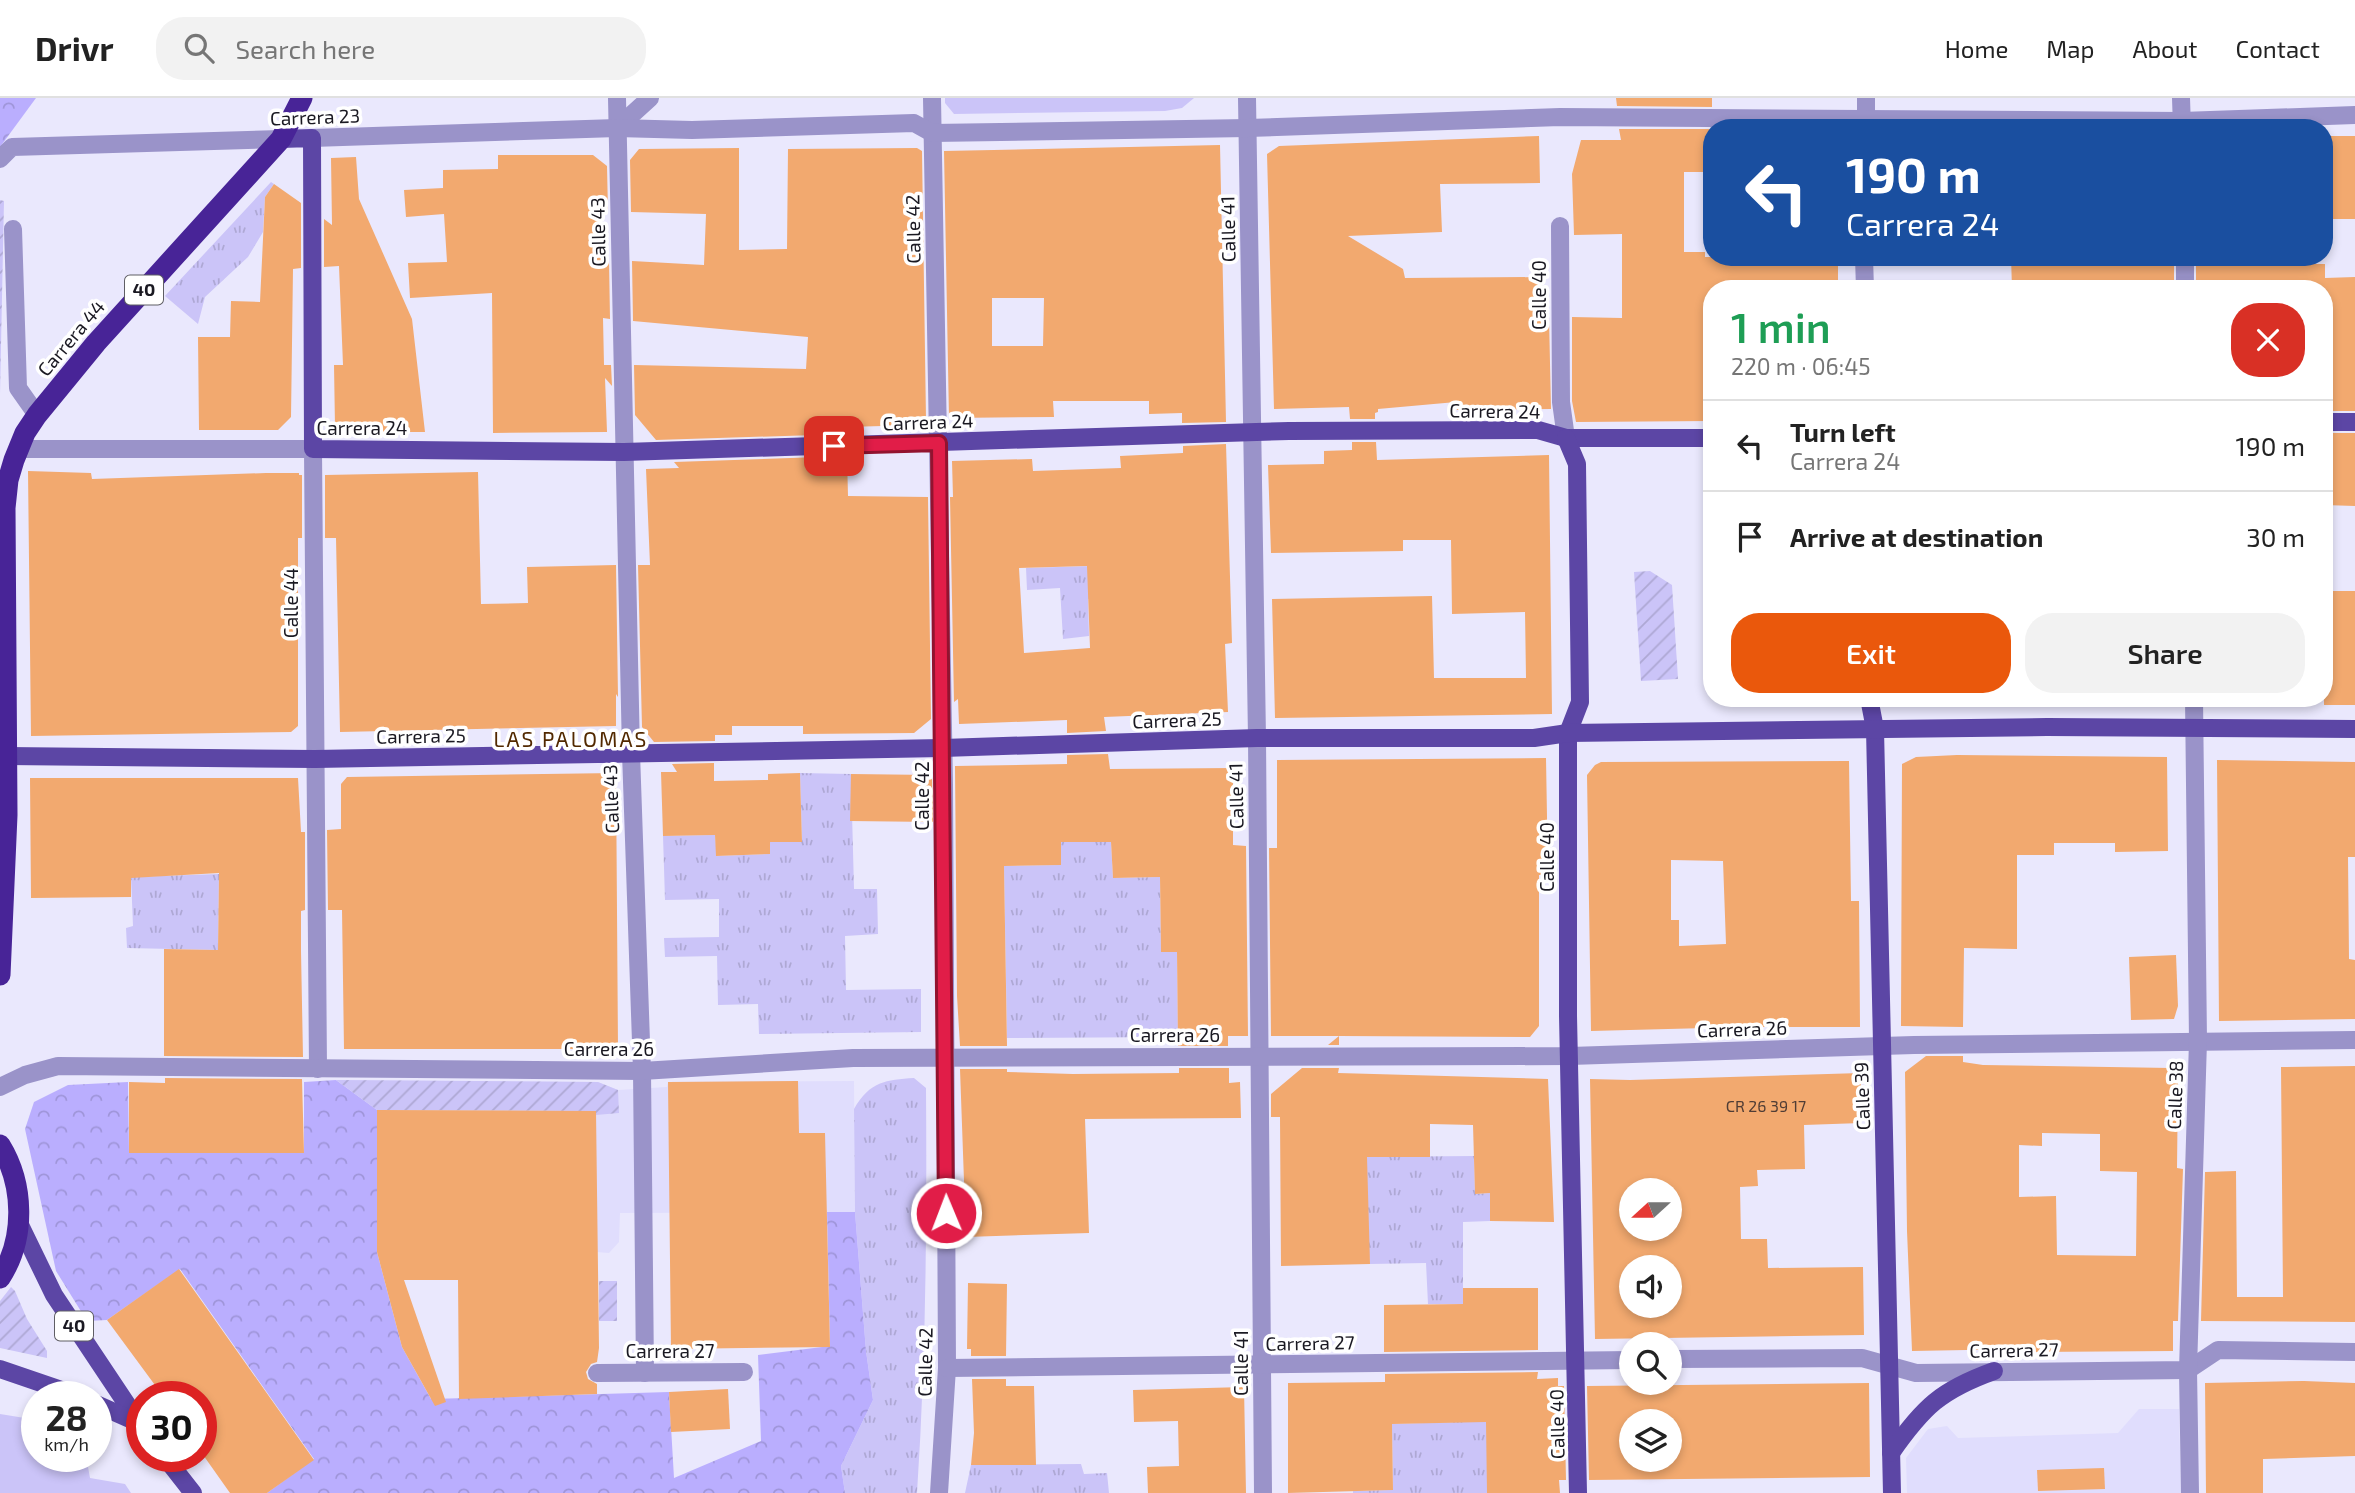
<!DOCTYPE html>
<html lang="en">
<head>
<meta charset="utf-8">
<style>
  :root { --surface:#fff; --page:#f2f2f2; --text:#222; --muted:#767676; --line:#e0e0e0; --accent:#ea580c }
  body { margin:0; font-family:"Exo 2",sans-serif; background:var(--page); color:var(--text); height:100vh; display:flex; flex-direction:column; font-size:26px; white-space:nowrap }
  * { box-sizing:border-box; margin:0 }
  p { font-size:23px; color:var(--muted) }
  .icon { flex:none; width:38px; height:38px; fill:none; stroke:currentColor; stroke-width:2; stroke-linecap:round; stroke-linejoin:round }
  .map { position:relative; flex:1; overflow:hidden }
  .panel { position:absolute; left:1703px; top:182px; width:630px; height:427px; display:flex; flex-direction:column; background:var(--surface); border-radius:28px; box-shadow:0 4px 10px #0003 }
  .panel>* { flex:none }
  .banner { position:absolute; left:1703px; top:21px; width:630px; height:147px; border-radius:28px; box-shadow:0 4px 10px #0003; background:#1a4fa0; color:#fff; overflow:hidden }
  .needle { width:46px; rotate:249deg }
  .controls { position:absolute; left:1619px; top:1080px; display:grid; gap:14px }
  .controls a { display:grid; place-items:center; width:63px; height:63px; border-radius:50%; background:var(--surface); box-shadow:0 4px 10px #0003; font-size:35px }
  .speed { position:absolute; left:21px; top:1283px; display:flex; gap:14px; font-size:35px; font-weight:700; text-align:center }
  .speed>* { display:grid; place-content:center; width:91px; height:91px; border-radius:50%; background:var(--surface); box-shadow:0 4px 10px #0003; line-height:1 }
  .speed small { font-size:18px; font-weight:400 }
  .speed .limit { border:10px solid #d22; background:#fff; color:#111 }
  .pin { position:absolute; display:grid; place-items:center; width:60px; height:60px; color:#fff; margin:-30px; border-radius:14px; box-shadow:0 4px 10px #0006 }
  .me { position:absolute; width:77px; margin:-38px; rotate:359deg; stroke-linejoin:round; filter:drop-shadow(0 0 5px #0008) }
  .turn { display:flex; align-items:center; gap:24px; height:147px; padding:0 28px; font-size:32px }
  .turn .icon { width:91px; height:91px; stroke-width:2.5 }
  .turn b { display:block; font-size:49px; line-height:60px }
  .round { display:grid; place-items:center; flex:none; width:74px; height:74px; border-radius:28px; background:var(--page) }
  .head { display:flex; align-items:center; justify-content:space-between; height:119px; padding:0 28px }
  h1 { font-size:42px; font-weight:600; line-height:52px; color:#1e9e55 }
  .cta { display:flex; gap:14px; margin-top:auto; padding:14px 28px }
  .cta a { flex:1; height:80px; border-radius:28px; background:var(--accent); color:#fff; font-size:28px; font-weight:600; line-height:80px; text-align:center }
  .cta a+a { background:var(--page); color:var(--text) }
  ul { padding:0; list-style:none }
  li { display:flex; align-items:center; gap:21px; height:91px; padding:0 28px; border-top:2px solid var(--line) }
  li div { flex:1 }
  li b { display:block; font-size:26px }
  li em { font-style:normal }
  header { display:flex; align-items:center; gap:42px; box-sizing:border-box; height:98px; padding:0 35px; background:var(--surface); border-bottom:2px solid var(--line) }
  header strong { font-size:33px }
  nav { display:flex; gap:38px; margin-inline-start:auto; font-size:24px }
  .search { width:490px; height:63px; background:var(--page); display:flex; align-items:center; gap:18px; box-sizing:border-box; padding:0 24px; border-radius:28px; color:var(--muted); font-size:26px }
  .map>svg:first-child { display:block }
  .built { fill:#e0ddfd }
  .grass { fill:url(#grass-tufts) }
  .forest { fill:url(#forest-crowns) }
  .garden { fill:url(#garden-furrows) }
  .pitch { fill:#cbc4f8 }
  .building { fill:#f2a96f; fill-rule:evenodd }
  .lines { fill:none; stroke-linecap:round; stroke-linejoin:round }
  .minor { stroke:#9a93c9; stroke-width:18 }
  .major { stroke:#5c46a5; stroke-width:18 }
  .highway { stroke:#482497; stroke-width:21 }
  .route-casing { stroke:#92132f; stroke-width:18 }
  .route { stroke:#e11d48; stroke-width:12 }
  .labels { text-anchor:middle; stroke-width:7; stroke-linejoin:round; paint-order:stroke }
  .number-label { font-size:16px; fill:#503d35 }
  .shield { fill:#fff; stroke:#5f5e64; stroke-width:2 }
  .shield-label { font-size:18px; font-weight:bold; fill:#1a1922 }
  .street-label { font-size:19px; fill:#1a1922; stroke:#fff }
  .neighbourhood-label { font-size:21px; letter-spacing:2px; fill:#522900; stroke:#fff }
</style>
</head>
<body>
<header>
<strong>Drivr</strong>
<div class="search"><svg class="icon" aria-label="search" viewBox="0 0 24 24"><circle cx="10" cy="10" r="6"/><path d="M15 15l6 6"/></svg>Search here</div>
<nav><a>Home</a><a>Map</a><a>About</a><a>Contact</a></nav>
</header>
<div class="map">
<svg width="2355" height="1395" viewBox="0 0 2355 1395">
  <defs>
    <pattern id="grass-tufts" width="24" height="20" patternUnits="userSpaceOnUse" patternTransform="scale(1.75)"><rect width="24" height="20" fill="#cbc4f8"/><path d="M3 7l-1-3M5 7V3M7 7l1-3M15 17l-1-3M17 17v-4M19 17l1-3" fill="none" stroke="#aea8d4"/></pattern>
    <pattern id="forest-crowns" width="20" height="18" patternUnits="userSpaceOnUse" patternTransform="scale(1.75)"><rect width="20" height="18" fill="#baaefe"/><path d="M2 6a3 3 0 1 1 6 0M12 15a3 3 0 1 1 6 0" fill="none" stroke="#9f95d9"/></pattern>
    <pattern id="garden-furrows" width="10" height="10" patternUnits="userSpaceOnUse" patternTransform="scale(1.75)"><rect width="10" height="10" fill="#cbc4f8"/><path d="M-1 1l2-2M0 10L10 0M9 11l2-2" fill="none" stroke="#aea8d4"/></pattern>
  </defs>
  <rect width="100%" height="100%" fill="#eae8fd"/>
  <g class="built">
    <polygon points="336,982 598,984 618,992 667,989 668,984 854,983 855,1114 620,1115 619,1144 609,1155 597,1154 377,1012"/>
    <polygon points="2139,1311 2179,1311 2181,1395 1907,1395 1906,1360 1928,1331 1947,1328 1958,1340 2118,1335"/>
  </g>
  <g class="grass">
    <polygon points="271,84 274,86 265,99 263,134 248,159 205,199 198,226 165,198"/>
    <polygon points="1124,467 1127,500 1088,501 1089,538 1063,541 1060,490 1027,492 1026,470"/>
    <polygon points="800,675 851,676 854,791 877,791 878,836 845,838 846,892 921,891 921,934 759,936 758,906 718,907 717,858 665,859 664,840 719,839 719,801 665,802 663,738 715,737 717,758 769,756 770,744 802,743"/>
    <polygon points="1061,744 1111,744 1113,780 1160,779 1161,853 1177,854 1178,939 1007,940 1004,768 1061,767"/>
    <polygon points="219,776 218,852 127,850 126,830 133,828 131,779"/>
    <path d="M914 980 926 990C927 1125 926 1260 917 1395H845L841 1368 873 1302 866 1253 855 1114 854 1011C870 983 886 982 914 980Z"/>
    <polygon points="1474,1058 1475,1096 1490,1095 1490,1123 1463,1124 1463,1206 1428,1206 1426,1165 1370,1166 1357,1059"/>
    <polygon points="1487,1323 1487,1395 1353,1395 1353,1393 1393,1392 1392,1326"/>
    <polygon points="1081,1366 1084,1376 1107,1375 1109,1395 965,1395 971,1367"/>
  </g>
  <g class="forest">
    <polygon points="0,0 36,0 0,49"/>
    <polygon points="336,982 377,1012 377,1154 402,1249 431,1301 669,1294 674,1380 761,1343 758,1257 830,1248 827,1114 855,1114 866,1253 873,1302 841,1368 845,1395 267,1395 314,1361 180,1171 107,1222 87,1223 56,1173 25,1031 34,1004 68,987 128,984 129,1055 304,1055 304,984"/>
  </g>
  <g class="garden">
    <polygon points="0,102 4,103 0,296"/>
    <polygon points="1650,473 1672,487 1678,581 1641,583 1634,474"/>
    <polygon points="336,982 598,984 618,992 619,1015 596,1017 595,1013 377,1012"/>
    <rect x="599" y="1183" width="18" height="40"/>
    <polygon points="11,1189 15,1193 27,1221 47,1253 47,1260 0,1250 0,1203"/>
  </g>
  <g class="pitch">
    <polygon points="945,0 1194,0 1182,10 1165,13 954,16 945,5"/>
    <polygon points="0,1316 37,1322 37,1358 86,1358 90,1380 125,1386 131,1395 0,1395"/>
  </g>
  <g class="building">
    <polygon points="1616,0 1712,0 1712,9 1617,8"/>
    <polygon points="1619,31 1712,31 1712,74 1684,74 1684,154 1705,154 1705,159 1838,159 1838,191 1712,191 1712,323 1576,324 1572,303 1572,219 1622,220 1622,136 1574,137 1572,76 1581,42 1621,42"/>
    <polygon points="1539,38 1540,85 1440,86 1442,134 1348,138 1403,171 1405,180 1542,179 1542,219 1549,219 1551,311 1457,312 1456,304 1378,311 1378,314 1375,315 1375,321 1350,321 1349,309 1274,311 1267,56 1279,48"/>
    <rect x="2324" y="38" width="31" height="83"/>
    <path d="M1220 47 1226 324 1182 325V315L1149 316V303H1053L1054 319 949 320 944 53ZM992 200H1044L1043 248H992Z"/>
    <polygon points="739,50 739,152 787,151 788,51 917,50 922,53 926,321 919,321 919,327 846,329 846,336 656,342 635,317 634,267 806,271 808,239 633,223 632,163 704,167 706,116 631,114 630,62 639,51"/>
    <polygon points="498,57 593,57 607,68 608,114 600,113 601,161 609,162 610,221 603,220 604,267 611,267 612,288 605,280 607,334 493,335 492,195 410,200 408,165 447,164 444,116 406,119 404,92 443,90 443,72 498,71"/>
    <polygon points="356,59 359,101 412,221 425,334 343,334 335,329 334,267 343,267 339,168 324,169 324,121 332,127 331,60"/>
    <polygon points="274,86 301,105 301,170 293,171 291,319 278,332 199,332 198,239 230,239 231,203 260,204 265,99"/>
    <polygon points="2011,159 2174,159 2174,191 2012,191"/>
    <polygon points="2196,159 2235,159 2236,166 2325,166 2325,180 2355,179 2355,313 2324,313 2324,191 2196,191"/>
    <polygon points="2324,335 2355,335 2355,408 2324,407"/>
    <polygon points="1352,344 1376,344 1377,362 1549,357 1552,616 1275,620 1272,501 1432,498 1434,580 1526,580 1525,514 1452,516 1451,442 1403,442 1403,453 1271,455 1268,367 1324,366 1324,353 1352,352"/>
    <path d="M1226 346 1232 545 1225 546 1228 614 1104 619 1106 633 1067 635V622L959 626 958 601 954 604 950 399H953L952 363 1032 361 1033 373 1121 370 1120 358 1183 355V348ZM1087 468 1090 550 1024 555 1019 470Z"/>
    <polygon points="847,358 848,398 928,399 931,621 914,635 803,636 803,628 732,628 732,637 715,637 715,643 654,644 642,629 638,467 650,467 646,371 679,370 674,364"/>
    <polygon points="28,373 91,375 92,381 266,375 299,375 299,377 302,377 302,440 298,440 298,628 291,634 31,638"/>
    <polygon points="478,374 481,506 528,505 527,469 616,467 618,599 616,596 616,628 340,634 336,440 325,440 325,377"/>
    <rect x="2324" y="493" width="31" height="114"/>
    <polygon points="1108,656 1110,671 1233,670 1233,747 1246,748 1248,938 1228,938 1228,948 1178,948 1177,854 1161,854 1160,779 1113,780 1111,744 1061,744 1061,767 1004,768 1007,948 960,948 957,898 955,668 1067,666 1067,657"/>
    <polygon points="1957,657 2167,659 2168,753 2115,754 2115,745 2054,745 2054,757 2017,757 2017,851 1964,850 1963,929 1901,928 1902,666 1916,659"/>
    <polygon points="1546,660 1548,777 1539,777 1539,928 1530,939 1339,938 1339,947 1328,947 1339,938 1271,938 1269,750 1277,750 1277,662"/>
    <polygon points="2217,662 2355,664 2355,759 2348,759 2349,861 2355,862 2355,921 2219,923"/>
    <path d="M1849 663 1851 803H1859L1860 929H1745L1591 933 1587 677 1595 667 1601 664ZM1671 762 1723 763 1726 846 1679 848V822H1671Z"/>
    <polygon points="714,665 714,683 768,682 768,676 800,675 802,744 770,744 770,756 716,758 715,737 663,738 661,674 677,674 672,666"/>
    <polygon points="616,675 618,951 344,951 342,812 328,812 327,732 341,731 341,686 347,679"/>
    <polygon points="851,676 932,677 933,724 850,723"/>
    <polygon points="30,680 298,680 301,734 305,734 305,812 301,813 301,853 303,959 164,958 164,851 218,852 219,775 131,780 131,799 31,800"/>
    <polygon points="2176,857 2178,908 2174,921 2131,922 2129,859"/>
    <path d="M1926 958H1963V964L1983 967 2171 970 2178 981 2177 1070 2183 1071 2178 1223H2173V1253L2021 1254V1251L1912 1253 1907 1133 1905 974ZM2042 1035 2100 1036V1073L2137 1074 2136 1158 2057 1157 2056 1098 2019 1099V1047L2042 1048Z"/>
    <polygon points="2355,968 2355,1224 2201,1223 2205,1074 2236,1073 2237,1199 2283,1199 2281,969"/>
    <polygon points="1179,970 1229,970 1229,985 1240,984 1241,1020 1085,1021 1089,1135 966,1139 960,971 1007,971 1007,974 1073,976 1179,975"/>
    <polygon points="1302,970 1339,970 1338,975 1548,981 1554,1124 1490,1123 1490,1095 1475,1096 1473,1027 1430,1026 1430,1059 1367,1059 1370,1166 1281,1168 1280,1019 1271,1019 1271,996"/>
    <path d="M1861 975V1025L1804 1027 1805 1071 1757 1072 1758 1088 1740 1089 1741 1141H1767L1768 1170 1863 1169 1864 1237 1595 1241 1590 981 1630 982ZM1631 1092H1670V1130H1631ZM1631 1169H1670V1208H1631Z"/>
    <polygon points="165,980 302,981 304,1055 129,1055 129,984 165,985"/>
    <polygon points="798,983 799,1035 825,1035 830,1249 671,1251 668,984"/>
    <polygon points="377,1012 596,1013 599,1250 597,1264 591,1266 586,1274 588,1281 597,1286 597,1296 459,1301 458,1182 404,1182 446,1304 435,1308 402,1249 377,1154"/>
    <polygon points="179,1171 314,1362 267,1395 230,1395 201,1354 201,1298 163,1298 107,1222"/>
    <polygon points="968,1185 1007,1186 1006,1258 971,1258 971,1251 967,1251"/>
    <polygon points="1463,1190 1538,1190 1538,1252 1384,1254 1384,1207 1463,1206"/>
    <polygon points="1538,1274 1537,1281 1558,1280 1558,1288 1564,1288 1566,1382 1559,1382 1560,1395 1487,1395 1486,1324 1392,1326 1393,1392 1288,1395 1288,1285 1385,1284 1385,1276"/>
    <polygon points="972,1281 1006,1281 1006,1288 1034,1288 1036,1367 971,1367 974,1335"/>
    <polygon points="2304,1283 2355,1285 2355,1358 2263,1361 2263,1395 2206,1395 2205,1285"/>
    <path d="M1869 1285 1870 1379 1589 1382 1587 1288ZM1631 1323H1670V1362H1631Z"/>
    <polygon points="1244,1289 1246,1395 1148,1395 1147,1369 1179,1368 1178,1323 1134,1324 1133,1292"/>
    <polygon points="728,1291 730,1331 671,1334 669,1294"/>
    <polygon points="2104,1370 2105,1391 2038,1393 2037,1372"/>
  </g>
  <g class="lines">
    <g class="minor">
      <polyline points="617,0 631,655 642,973 645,1275"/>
      <polyline points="932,0 944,687 947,1270 939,1395"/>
      <polyline points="1247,0 1257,640 1263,1395"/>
      <polyline points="2181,0 2182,30"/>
      <polyline points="617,30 650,0"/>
      <polyline points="1866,30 1866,0"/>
      <polyline points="312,40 617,30 692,32 914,25 932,35 1248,30 1560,19 2182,23 2355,17"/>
      <polyline points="0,61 12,49 281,41"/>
      <polyline points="1560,128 1561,304 1566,340"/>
      <polyline points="13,131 18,290 37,317"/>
      <polyline points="1864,159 1865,191"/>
      <polyline points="2185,159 2185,191"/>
      <polyline points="18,351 313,351 318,971"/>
      <polyline points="0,989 25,977 58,968 642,973 853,960 1570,958 1914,947 2355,942"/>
      <polyline points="1670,1261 1862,1260 1916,1275 2188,1272 2218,1252 2355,1254"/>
      <polyline points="947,1270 1631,1262"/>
      <polyline points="597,1275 744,1274"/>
      <polyline points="2190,1395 2188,1272 2198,943 2194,600"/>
    </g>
    <g class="major">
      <polyline points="281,41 312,40 313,351 624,354 1289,333 1538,332 1566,340 1712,340"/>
      <polyline points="2324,324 2355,324"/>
      <polyline points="1566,340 1577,366 1580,604 1568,635 1568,918 1578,1395"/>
      <polyline points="1869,600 1875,631 1892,1395"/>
      <polyline points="6,658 315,661 943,650 1257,640 1534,640 1568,635 2047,629 2355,631"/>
      <polyline points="19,1125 54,1197 142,1329"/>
      <polyline points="0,1271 79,1298"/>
      <polyline points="96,1306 139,1325"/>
      <path d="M1891 1355C1923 1309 1941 1292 1994 1273"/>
      <polyline points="164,1358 193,1395"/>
    </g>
    <g class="highway">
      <polyline points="0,877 7,717 5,410 8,382 14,362 25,335 37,317 96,245 281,41 302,0"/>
      <path d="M0 1047C24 1086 26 1140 0 1180"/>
    </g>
  </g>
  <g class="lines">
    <g class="route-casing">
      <polyline id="route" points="834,348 939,345 946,1115"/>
    </g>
    <use href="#route" class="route"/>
  </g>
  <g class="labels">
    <g class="number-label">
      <text x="1766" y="1014">CR 26 39 17</text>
    </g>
    <g class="shield">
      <rect x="125" y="177.5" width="38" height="29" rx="5"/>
      <rect x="55" y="1213.5" width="38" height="29" rx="5"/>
    </g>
    <g class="shield-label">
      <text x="144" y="198">40</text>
      <text x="74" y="1234">40</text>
    </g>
    <g class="street-label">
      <text transform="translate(315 19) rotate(-2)" y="7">Carrera 23</text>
      <text transform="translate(913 131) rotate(-91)" y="7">Calle 42</text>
      <text transform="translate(1228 131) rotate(-91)" y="7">Calle 41</text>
      <text transform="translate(598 134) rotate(-91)" y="7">Calle 43</text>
      <text transform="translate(1539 197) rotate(-90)" y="7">Calle 40</text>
      <text transform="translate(71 240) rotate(-50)" y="7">Carrera 44</text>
      <text transform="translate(1495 313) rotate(1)" y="7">Carrera 24</text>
      <text transform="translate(928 324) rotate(-2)" y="7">Carrera 24</text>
      <text x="362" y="337">Carrera 24</text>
      <text transform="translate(291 505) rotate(-90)" y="7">Calle 44</text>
      <text transform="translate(1177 622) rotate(-2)" y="7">Carrera 25</text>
      <text transform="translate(421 638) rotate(-1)" y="7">Carrera 25</text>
      <text transform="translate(922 698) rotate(-90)" y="7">Calle 42</text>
      <text transform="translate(1236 698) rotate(-91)" y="7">Calle 41</text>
      <text transform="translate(611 701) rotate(-92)" y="7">Calle 43</text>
      <text transform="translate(1547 759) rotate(-90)" y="7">Calle 40</text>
      <text transform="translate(1742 931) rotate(-2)" y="7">Carrera 26</text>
      <text x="1175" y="944">Carrera 26</text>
      <text x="609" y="958">Carrera 26</text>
      <text transform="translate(2175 997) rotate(-88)" y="7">Calle 38</text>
      <text transform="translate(1862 998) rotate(-92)" y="7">Calle 39</text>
      <text transform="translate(1310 1245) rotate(-1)" y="7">Carrera 27</text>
      <text transform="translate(2014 1252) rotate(-1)" y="7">Carrera 27</text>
      <text x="670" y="1260">Carrera 27</text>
      <text transform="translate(925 1264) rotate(-89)" y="7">Calle 42</text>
      <text transform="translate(1241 1265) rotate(-90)" y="7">Calle 41</text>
      <text transform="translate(1557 1326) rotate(-91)" y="7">Calle 40</text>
    </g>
    <g class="neighbourhood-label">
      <text x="571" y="649">LAS PALOMAS</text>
    </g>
  </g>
</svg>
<div class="controls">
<a><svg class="needle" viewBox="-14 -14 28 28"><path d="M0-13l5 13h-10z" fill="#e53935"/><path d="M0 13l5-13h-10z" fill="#767676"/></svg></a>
<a><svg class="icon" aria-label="sound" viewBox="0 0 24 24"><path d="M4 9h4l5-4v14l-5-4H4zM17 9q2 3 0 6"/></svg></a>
<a><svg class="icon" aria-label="search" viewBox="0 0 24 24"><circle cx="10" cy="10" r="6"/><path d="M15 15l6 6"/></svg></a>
<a><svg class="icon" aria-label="layers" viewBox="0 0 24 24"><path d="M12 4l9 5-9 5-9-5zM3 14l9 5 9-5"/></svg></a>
</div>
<div class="speed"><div>28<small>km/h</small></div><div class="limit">30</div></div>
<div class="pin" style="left:834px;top:348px;background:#d93025"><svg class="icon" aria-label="arrive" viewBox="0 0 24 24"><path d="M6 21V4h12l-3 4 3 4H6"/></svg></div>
<svg class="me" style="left:946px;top:1115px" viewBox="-20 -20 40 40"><circle r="17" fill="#e11d48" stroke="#fff" stroke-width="3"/><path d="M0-11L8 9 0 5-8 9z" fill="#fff"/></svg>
<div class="banner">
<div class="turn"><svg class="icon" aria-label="left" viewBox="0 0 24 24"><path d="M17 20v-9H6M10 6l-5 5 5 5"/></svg><div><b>190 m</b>Carrera 24</div></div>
</div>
<section class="panel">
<div class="head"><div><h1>1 min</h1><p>220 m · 06:45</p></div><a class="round" style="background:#d93025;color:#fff"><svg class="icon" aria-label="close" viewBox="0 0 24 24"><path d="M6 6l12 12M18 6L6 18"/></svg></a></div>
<ul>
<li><svg class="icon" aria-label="left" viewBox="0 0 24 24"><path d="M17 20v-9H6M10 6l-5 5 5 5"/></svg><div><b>Turn left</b><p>Carrera 24</p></div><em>190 m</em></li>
<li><svg class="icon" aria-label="arrive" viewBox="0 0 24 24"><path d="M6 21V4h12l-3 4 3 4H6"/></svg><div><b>Arrive at destination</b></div><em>30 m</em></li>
</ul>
<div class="cta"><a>Exit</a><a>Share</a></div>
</section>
</div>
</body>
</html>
